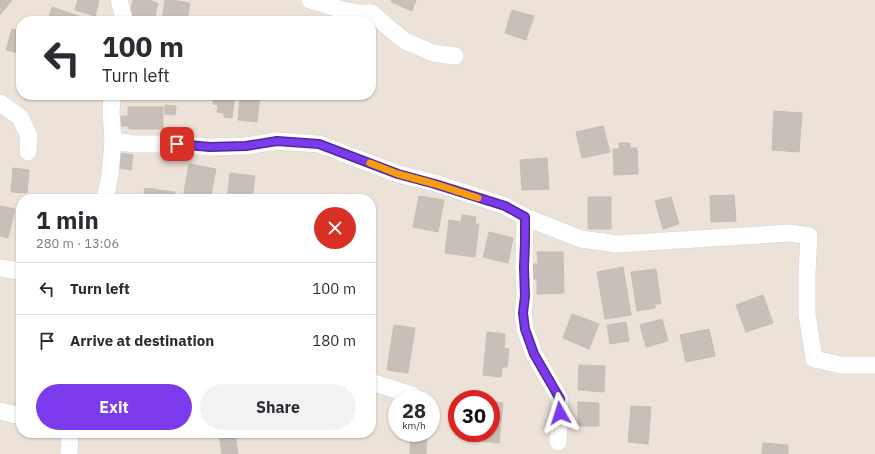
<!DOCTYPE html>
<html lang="en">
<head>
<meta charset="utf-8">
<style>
  :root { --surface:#fff; --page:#f2f2f3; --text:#2b2b33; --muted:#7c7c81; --line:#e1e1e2; --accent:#7c3aed }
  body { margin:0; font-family:"IBM Plex Sans",sans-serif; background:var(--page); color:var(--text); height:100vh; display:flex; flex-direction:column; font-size:15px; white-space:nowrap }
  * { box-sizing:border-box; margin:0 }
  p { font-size:13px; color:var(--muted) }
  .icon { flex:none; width:22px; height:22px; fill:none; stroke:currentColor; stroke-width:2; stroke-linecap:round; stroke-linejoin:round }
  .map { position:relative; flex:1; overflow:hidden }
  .details { position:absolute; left:16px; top:194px; width:360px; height:244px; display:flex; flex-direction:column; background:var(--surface); border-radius:16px; box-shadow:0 1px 3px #0004 }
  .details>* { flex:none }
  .banner { position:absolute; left:16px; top:16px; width:360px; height:84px; border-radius:16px; box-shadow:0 1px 3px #0004; background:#fff; color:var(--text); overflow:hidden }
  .speed { position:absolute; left:388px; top:390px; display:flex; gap:8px; font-size:20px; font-weight:700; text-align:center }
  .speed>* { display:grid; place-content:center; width:52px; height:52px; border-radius:50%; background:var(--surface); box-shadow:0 1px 3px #0004; line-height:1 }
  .speed small { font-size:10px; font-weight:400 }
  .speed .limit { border:6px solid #d22; background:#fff; color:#111 }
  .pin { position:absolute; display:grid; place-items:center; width:34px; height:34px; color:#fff; margin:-17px; border-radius:8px; box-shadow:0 2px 6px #0006 }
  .me { position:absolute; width:44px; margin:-22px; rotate:354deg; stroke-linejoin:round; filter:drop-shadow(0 0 3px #0008) }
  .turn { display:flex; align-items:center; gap:14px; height:84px; padding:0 20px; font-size:18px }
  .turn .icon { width:52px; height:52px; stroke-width:2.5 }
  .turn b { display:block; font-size:28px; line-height:34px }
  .round { display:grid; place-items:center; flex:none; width:42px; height:42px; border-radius:21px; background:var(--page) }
  .head { display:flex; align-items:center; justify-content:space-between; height:68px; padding:0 20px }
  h1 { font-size:24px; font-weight:700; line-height:30px }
  .cta { display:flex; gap:8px; margin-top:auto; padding:8px 20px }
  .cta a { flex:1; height:46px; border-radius:24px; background:var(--accent); color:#fff; font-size:16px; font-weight:700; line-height:46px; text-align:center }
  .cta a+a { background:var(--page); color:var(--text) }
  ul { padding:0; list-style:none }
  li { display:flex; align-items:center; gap:12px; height:52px; padding:0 20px; border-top:1px solid var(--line) }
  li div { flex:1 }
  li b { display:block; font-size:15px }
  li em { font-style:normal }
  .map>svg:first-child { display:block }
  .building { fill:#c7bfb8; stroke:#c7beb2 }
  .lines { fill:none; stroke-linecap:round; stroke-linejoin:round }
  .minor-casing { stroke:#cdd3e2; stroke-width:18 }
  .minor { stroke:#fff; stroke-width:17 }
  .route-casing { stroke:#51269a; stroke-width:10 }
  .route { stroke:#7c3aed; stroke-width:7 }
  .slow { stroke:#f59e0b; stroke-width:7 }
</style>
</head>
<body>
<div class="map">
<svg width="875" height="454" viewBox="0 0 875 454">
  <rect width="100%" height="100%" fill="#ece2d8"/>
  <g class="building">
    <polygon points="0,0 12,0 0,15"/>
    <polygon points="78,0 96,0 99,1 95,16 75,10"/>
    <polygon points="133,0 148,0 158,3 154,21 128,21"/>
    <polygon points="165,0 172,0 190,3 187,21 162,21"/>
    <polygon points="392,0 416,0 412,11 391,2"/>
    <polygon points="52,7 90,20 90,21 48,21"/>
    <polygon points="512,10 534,16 526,40 505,33"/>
    <polygon points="12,29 21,31 21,54 6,50"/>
    <rect x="124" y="95" width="41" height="4"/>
    <polygon points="214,95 235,95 232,118 224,117 224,113 217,112 218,105 213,104"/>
    <polygon points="240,95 260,95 257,122 238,120"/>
    <polygon points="165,105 176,106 175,115 165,114"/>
    <polygon points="128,107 163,107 163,129 129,129 129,126 121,126 121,116 128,116"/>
    <polygon points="774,111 802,113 799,152 772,150"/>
    <polygon points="603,126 610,152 582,158 576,132"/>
    <polygon points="619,143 630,143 630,148 637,148 638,174 614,175 613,149 619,149"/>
    <polygon points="120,153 133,155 131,170 119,168"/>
    <polygon points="547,158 549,189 522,190 520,160"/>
    <polygon points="189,164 216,169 210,199 183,199"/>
    <polygon points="13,168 29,170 27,193 11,192"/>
    <polygon points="230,173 255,176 252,199 227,199"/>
    <polygon points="145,188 175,192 174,199 143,199"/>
    <polygon points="734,195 736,221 711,222 710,196"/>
    <polygon points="419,196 444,200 438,232 413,227"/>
    <rect x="588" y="197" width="23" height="32"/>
    <polygon points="671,197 679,224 663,229 655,201"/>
    <polygon points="0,206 15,209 8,238 0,236"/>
    <polygon points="462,215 476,217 475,224 479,224 475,257 445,253 449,220 461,222"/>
    <polygon points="489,232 513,238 508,263 483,257"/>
    <polygon points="537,252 563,252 564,293 537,294 537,279 532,279 532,264 538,264"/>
    <polygon points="623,267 631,315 605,319 597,272"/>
    <polygon points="656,269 661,304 655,304 655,308 637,311 631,272"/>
    <polygon points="763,295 773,323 746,332 736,305"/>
    <polygon points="572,314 599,324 589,349 563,338"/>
    <polygon points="662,319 668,341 646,347 640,325"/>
    <polygon points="626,322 629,341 610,344 607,325"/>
    <polygon points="394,325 415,328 408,373 387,370"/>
    <polygon points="709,329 715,356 686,362 680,335"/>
    <polygon points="487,332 505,334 504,348 509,349 507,367 502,367 501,377 483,375"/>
    <polygon points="579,365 605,366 604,392 578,390"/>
    <polygon points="491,401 503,403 499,443 471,440 472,433 491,433"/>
    <polygon points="578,402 599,403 599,426 578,426"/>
    <polygon points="631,406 651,407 648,444 628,442"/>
    <polygon points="219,433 235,433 238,454 222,454"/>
    <polygon points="411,433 427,433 426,454 410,454"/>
    <polygon points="763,443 788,445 788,454 762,454"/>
  </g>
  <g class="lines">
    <g class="minor-casing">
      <g id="minor">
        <polyline points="119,0 123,15 122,21"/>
        <polyline points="310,0 339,9 357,13 372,13 389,28 405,41 433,53 455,56"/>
        <polyline points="112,95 111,113 113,141 135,144 177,144 210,147 246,146 277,141 319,144 398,174 435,183 505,206 525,217 581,239 616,244 790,233 809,236 807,272 807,314 814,359 841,365 875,365"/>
        <polyline points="0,103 20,117 29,136 28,152"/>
        <polyline points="105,199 110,175 113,141"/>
        <polyline points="525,217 524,267 525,296 523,313 525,329 534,354 560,399 558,442"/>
        <polyline points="0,268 21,271"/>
        <polyline points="371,382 412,395"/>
        <polyline points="0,411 21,416"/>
        <polyline points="69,454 70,433"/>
      </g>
    </g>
    <use href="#minor" class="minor"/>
  </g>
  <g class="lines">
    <g class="route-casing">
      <polyline id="route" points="177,144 210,147 246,146 277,141 319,144 398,174 435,184 505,206 525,217 525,243 524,267 525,296 523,313 525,329 534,354 560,399 560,413"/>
    </g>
    <use href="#route" class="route"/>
    <polyline class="slow" points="370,163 398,174 435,184 478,198"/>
  </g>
</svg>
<div class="speed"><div>28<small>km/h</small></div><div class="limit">30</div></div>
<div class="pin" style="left:177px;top:144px;background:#d93025"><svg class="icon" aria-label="arrive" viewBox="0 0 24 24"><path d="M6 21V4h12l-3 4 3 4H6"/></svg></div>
<svg class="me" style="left:560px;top:413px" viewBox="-20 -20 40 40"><path d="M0-17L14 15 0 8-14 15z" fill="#7c3aed" stroke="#fff" stroke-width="4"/></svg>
<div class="banner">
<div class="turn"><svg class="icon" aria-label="left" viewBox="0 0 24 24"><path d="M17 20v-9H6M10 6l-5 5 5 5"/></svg><div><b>100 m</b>Turn left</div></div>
</div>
<section class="details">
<div class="head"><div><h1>1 min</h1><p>280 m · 13:06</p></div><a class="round" style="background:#d93025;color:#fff"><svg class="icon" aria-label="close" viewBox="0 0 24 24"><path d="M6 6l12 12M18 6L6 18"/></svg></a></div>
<ul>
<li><svg class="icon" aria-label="left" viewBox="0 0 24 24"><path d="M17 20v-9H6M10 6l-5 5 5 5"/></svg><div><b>Turn left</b></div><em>100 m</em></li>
<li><svg class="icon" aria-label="arrive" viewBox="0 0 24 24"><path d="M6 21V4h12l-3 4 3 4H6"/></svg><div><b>Arrive at destination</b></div><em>180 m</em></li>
</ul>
<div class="cta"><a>Exit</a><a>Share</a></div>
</section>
</div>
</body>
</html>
